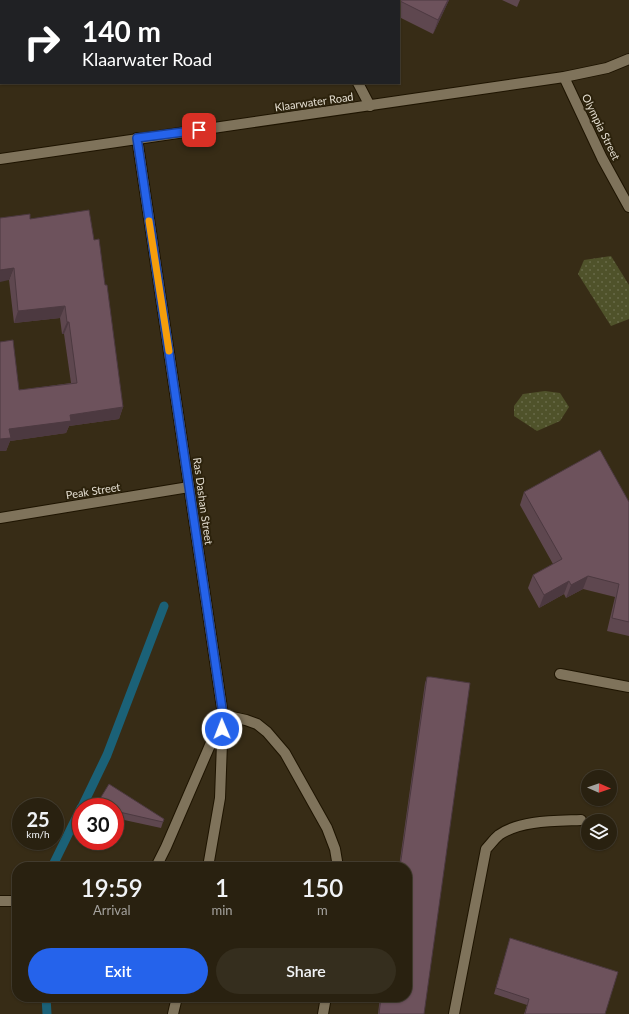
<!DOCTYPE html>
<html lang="en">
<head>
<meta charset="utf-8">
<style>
  :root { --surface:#292110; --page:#352e1e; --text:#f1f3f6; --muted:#a5a39f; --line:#453e30; --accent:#2563eb }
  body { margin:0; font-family:Lato,sans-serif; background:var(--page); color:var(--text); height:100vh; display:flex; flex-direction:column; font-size:15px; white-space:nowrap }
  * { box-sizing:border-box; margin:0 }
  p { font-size:13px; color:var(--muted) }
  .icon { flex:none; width:22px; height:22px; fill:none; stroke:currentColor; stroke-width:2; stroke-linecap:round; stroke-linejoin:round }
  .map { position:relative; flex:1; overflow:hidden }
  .side { position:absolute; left:12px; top:862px; width:400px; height:140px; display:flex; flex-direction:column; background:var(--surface); border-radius:16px; box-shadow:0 1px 3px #0004,0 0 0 1px var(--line) }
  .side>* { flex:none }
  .hud { position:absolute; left:0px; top:0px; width:400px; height:84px; box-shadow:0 1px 3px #0004,0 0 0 1px var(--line); background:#202124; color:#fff; overflow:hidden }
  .needle { width:26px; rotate:92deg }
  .controls { position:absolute; left:581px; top:770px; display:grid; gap:8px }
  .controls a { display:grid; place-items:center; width:36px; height:36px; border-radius:50%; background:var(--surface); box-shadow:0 1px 3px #0004,0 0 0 1px var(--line); font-size:20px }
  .speed { position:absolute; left:12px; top:798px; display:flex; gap:8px; font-size:20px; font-weight:700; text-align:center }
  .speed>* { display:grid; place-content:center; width:52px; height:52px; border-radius:50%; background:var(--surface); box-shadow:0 1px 3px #0004,0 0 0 1px var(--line); line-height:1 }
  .speed small { font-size:10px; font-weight:400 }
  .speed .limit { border:6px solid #d22; background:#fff; color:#111 }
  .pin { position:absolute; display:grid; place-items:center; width:34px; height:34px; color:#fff; margin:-17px; border-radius:8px; box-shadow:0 2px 6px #0006 }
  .me { position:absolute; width:44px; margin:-22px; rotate:359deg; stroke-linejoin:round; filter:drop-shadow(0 0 3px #0008) }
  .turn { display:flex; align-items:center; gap:14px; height:84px; padding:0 16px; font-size:18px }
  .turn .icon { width:52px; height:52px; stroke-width:2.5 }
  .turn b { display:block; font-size:28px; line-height:34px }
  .eta { display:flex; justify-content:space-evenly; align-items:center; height:68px; text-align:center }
  .eta b { font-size:24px; font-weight:600; line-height:28px }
  .button { display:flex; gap:8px; margin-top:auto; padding:8px 16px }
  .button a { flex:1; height:46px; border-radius:24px; background:var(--accent); color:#fff; font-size:16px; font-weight:600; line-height:46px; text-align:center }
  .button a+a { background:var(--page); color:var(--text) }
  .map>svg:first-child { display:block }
  .grass { fill:url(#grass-dots) }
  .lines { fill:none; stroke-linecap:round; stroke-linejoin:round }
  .stream { stroke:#1b6177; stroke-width:9 }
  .service-casing { stroke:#1e1401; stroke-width:12 }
  .minor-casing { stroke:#1e1401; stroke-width:12 }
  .tertiary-casing { stroke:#1e1401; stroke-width:12 }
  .service { stroke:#7f735b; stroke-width:10 }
  .minor { stroke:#7f735b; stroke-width:10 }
  .tertiary { stroke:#7f735b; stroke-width:10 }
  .wall { fill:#5e474f }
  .shaded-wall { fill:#4c3940 }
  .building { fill:#6d525c; stroke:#4c3940 }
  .route-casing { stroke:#184099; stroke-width:10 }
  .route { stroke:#2563eb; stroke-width:7 }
  .slow { stroke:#f59e0b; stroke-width:7 }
  .labels { text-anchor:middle; stroke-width:4; stroke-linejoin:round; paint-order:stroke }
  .street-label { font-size:11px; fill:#e4ded1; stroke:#2c220c }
</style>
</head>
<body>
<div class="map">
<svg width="629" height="1014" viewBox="0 0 629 1014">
  <defs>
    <pattern id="grass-dots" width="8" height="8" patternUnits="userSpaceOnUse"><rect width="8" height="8" fill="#4f522a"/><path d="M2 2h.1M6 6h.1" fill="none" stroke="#686a48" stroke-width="1.8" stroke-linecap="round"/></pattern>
  </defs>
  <rect width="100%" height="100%" fill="#372c16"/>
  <g class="grass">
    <polygon points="611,256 629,285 629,319 611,326 578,274 584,260"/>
    <polygon points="545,391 560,393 569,407 560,421 537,431 514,416 514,406 523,394"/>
    <polygon points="118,997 150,997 130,1002"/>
  </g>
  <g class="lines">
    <g class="stream">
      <polyline points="82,807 107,755 164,606"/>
      <polyline points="53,865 81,808"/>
      <polyline points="46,997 47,1014"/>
    </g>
    <g class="service-casing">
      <g id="service">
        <polyline points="560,674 629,687"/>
        <polyline points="156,867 166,847 223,715 246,720 257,724 267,732 285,753 327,828 335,849 338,867"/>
        <polyline points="0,901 17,901"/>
        <polyline points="323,1014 326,997"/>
        <path d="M454 1014 486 849C490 845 494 839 499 835 520 820 556 821 581 820"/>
      </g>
    </g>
    <g class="minor-casing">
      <g id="minor">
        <polyline points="312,0 313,1"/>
        <polyline points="564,77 602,158 629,207"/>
        <polyline points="358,83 370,106"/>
        <polyline points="137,138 223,715 220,798 208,867"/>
        <polyline points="0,518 189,487"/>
        <polyline points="173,1014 177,997"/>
      </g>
    </g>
    <g class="tertiary-casing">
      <polyline id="tertiary" points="0,159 564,77 607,68 629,59"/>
    </g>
    <use href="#service" class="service"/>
    <use href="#minor" class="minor"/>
    <use href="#tertiary" class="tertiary"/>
  </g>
  <g class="wall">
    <polygon points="193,0 269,0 270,1 194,1"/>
    <polygon points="364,0 449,0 433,34 399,17 399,1 366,1"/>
    <polygon points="502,0 520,0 517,7"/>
    <polygon points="30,219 94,240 123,407 119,419 69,426 66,433 10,441 6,451 0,451 0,342 19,390 71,383 64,334 62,334 60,318 14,323 9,280"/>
    <polygon points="524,492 629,502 629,636 607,631 615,597 583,589 566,598 564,594 539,608 528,588 533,575 553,564 520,505"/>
    <polygon points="427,677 424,1014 378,1014 380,997 407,997 407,867 399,867 425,683"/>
    <polygon points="115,807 164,819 161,828 115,818"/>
    <polygon points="510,938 605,1014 524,1014 527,1005 494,994"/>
  </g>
  <g class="shaded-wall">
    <polygon points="448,0 449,0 433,34 438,20"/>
    <rect x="0" y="70" width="1" height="12"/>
    <polygon points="14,268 9,280 0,282 0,270"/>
    <polygon points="65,306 60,318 14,323 18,311"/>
    <polygon points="67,322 69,322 64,334 62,334"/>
    <polygon points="123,407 119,419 69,426 66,433 10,441 6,451 0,451 0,439 9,429 70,415"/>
    <polygon points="588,576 583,589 566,598 571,585"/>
    <polygon points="569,581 564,594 539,608 544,595"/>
  </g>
  <g class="building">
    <rect x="22" y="0" width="48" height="1"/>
    <polygon points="205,0 269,0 270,1 205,1"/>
    <polygon points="398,0 448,0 438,20"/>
    <rect x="0" y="21" width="1" height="49"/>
    <polygon points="89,210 94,240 99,239 105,285 107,285 123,407 70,415 71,421 9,429 11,438 0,439 0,342 13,340 19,390 77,383 69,322 67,322 65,306 18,311 14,268 0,270 0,218 30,214 30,219"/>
    <polygon points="600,450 629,502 629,622 612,618 619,584 588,576 571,585 569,581 544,595 533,575 562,559 524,492"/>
    <polygon points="427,677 431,677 470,683 424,1014 379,1014 381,997 407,997 407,867 400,867"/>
    <polygon points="109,784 164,819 163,822 115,811 115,807 95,807"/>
    <polygon points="510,938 618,972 605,1014 525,1014 529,999 496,988"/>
  </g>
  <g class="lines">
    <g class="route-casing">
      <polyline id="route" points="199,130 137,138 223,715 222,729"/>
    </g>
    <use href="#route" class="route"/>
    <polyline class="slow" points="149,221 169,351"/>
  </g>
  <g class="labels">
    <g class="street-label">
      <text transform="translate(314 102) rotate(-8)" y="4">Klaarwater Road</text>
      <text transform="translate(601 127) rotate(64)" y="4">Olympia Street</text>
      <text transform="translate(93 491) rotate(-9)" y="4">Peak Street</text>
      <text transform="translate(203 501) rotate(82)" y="4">Ras Dashan Street</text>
    </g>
  </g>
</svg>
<div class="controls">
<a><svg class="needle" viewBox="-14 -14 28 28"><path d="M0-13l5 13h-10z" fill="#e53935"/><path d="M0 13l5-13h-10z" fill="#a5a39f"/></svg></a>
<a><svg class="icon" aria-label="layers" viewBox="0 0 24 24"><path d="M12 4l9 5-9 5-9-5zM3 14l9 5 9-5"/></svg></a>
</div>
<div class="speed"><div>25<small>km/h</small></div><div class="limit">30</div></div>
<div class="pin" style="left:199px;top:130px;background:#d93025"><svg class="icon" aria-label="arrive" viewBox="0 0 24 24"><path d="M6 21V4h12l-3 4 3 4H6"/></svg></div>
<svg class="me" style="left:222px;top:729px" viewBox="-20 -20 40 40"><circle r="17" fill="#2563eb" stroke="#fff" stroke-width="3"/><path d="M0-11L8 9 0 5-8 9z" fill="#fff"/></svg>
<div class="hud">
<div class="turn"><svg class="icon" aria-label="right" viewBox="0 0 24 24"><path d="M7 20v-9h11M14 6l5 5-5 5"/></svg><div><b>140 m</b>Klaarwater Road</div></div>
</div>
<section class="side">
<div class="eta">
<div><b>19:59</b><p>Arrival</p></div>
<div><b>1</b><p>min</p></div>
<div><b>150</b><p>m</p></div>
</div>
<div class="button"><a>Exit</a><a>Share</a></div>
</section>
</div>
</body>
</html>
